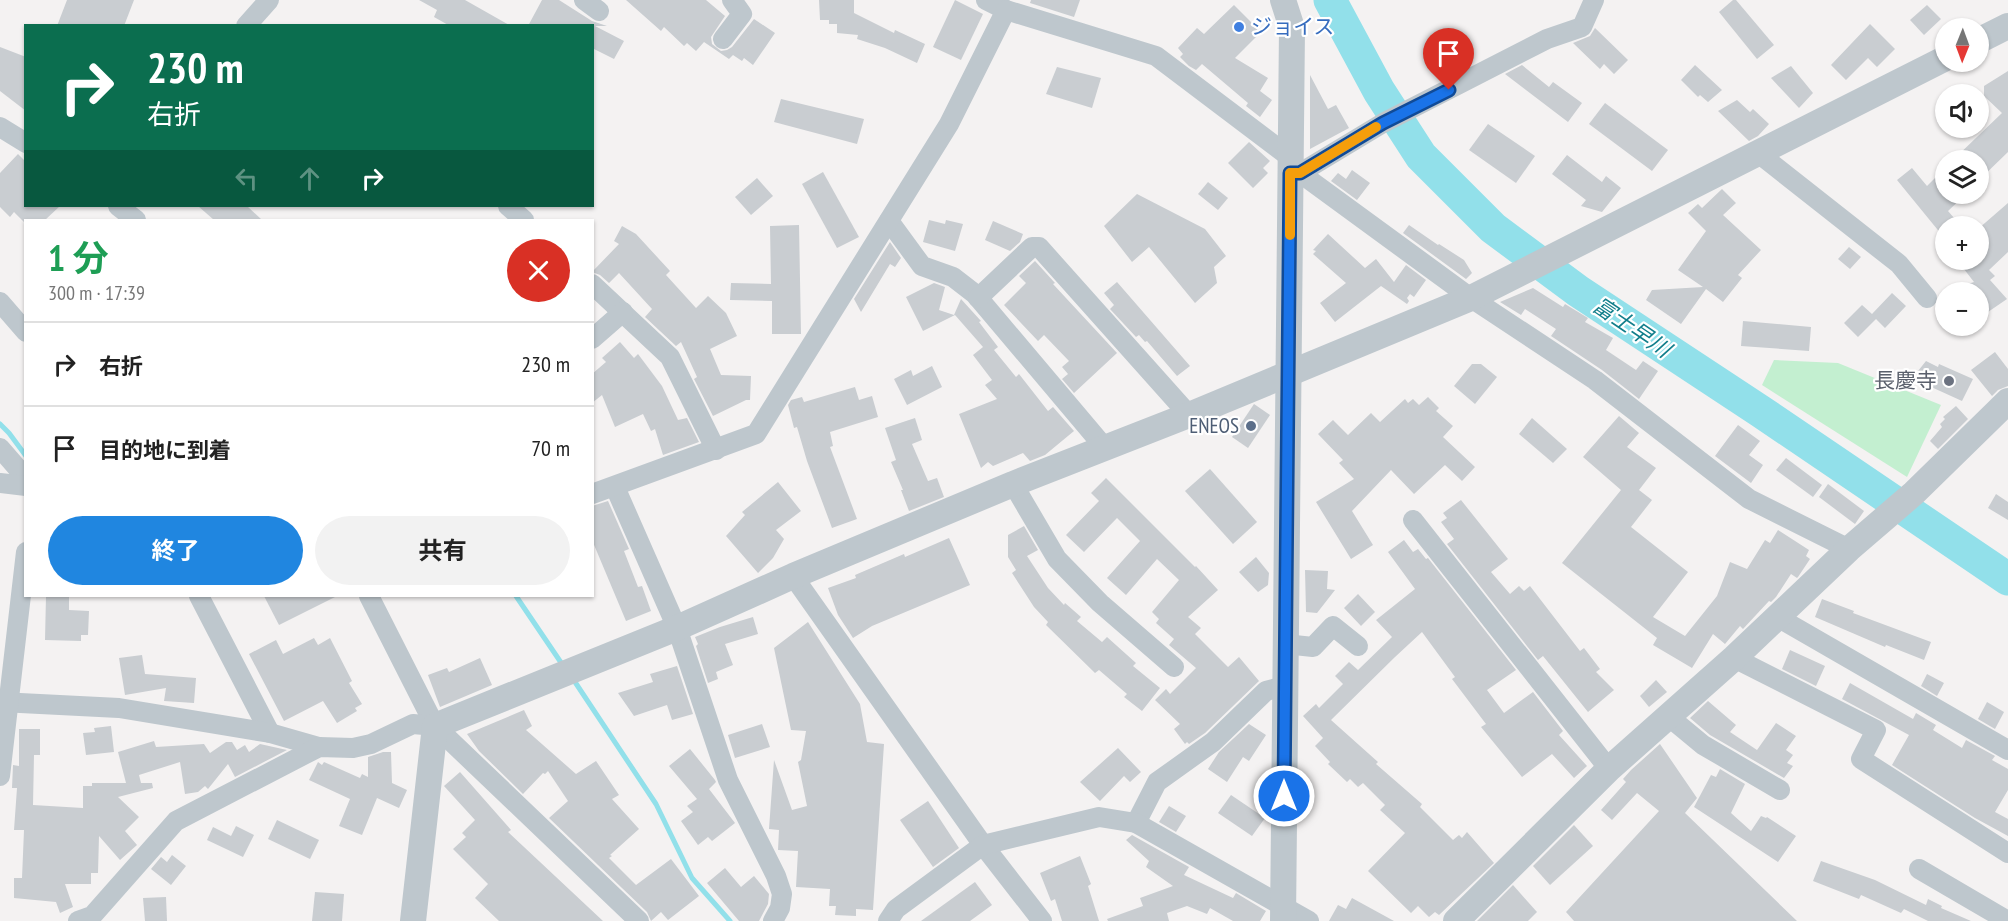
<!DOCTYPE html>
<html lang="ja">
<head>
<meta charset="utf-8">
<style>
  :root { --surface:#fff; --page:#f2f2f2; --text:#222; --muted:#767676; --line:#e0e0e0; --accent:#2086e0 }
  body { margin:0; font-family:"PT Sans Narrow","Noto Sans JP",sans-serif; background:var(--page); color:var(--text); height:100vh; display:flex; flex-direction:column; font-size:22px; white-space:nowrap }
  * { box-sizing:border-box; margin:0 }
  p { font-size:20px; color:var(--muted) }
  .icon { flex:none; width:33px; height:33px; fill:none; stroke:currentColor; stroke-width:2; stroke-linecap:round; stroke-linejoin:round }
  .map { position:relative; flex:1; overflow:hidden }
  .drawer { position:absolute; left:24px; top:219px; width:570px; height:378px; display:flex; flex-direction:column; background:var(--surface); border-radius:0px; box-shadow:0 2px 4px #0004 }
  .drawer>* { flex:none }
  .hud { position:absolute; left:24px; top:24px; width:570px; height:183px; border-radius:0px; box-shadow:0 2px 4px #0004; background:#0b6e4f; color:#fff; overflow:hidden }
  .needle { width:39px; rotate:181deg }
  .buttons { position:absolute; left:1935px; top:18px; display:grid; gap:12px }
  .buttons a { display:grid; place-items:center; width:54px; height:54px; border-radius:50%; background:var(--surface); box-shadow:0 2px 4px #0004; font-size:30px }
  .pin { position:absolute; display:grid; place-items:center; width:51px; height:51px; color:#fff; margin:-62px -26px; border-radius:50% 50% 50% 0; rotate:-45deg; box-shadow:0 0 6px #0007 }
  .pin .icon { rotate:45deg }
  .me { position:absolute; width:66px; margin:-33px; rotate:0deg; stroke-linejoin:round; filter:drop-shadow(0 0 4px #0008) }
  .turn { display:flex; align-items:center; gap:21px; height:126px; padding:0 24px; font-size:27px }
  .turn .icon { width:78px; height:78px; stroke-width:2.5 }
  .turn b { display:block; font-size:42px; line-height:51px }
  .lanes { display:flex; align-items:center; height:57px; padding:0 24px; background:#0003; justify-content:center; gap:30px; direction:ltr }
  .lanes .off { opacity:.35 }
  .round { display:grid; place-items:center; flex:none; width:63px; height:63px; border-radius:32px; background:var(--page) }
  .overview { display:flex; align-items:center; justify-content:space-between; height:102px; padding:0 24px }
  h1 { font-size:36px; font-weight:700; line-height:45px; color:#1e9e55 }
  .action { display:flex; gap:12px; margin-top:auto; padding:12px 24px }
  .action a { flex:1; height:69px; border-radius:36px; background:var(--accent); color:#fff; font-size:24px; font-weight:700; line-height:69px; text-align:center }
  .action a+a { background:var(--page); color:var(--text) }
  ul { padding:0; list-style:none }
  li { display:flex; align-items:center; gap:18px; height:84px; padding:0 24px; border-top:2px solid var(--line) }
  li div { flex:1 }
  li b { display:block; font-size:22px }
  li em { font-style:normal }
  .map>svg:first-child { display:block }
  .green { fill:#c3efd0 }
  .lines { fill:none; stroke-linecap:round; stroke-linejoin:round }
  .stream { stroke:#92e0ea; stroke-width:5 }
  .river { stroke:#92e0ea; stroke-width:33 }
  .building { fill:#c9cdd1 }
  .minor { stroke:#bec7cd; stroke-width:20 }
  .tertiary { stroke:#bec7cd; stroke-width:26 }
  .route-casing { stroke:#114b97; stroke-width:15 }
  .route { stroke:#1a73e8; stroke-width:10 }
  .slow { stroke:#f59e0b; stroke-width:10 }
  .shop-dot { fill:#3f7fe0; stroke:#fff; stroke-width:2 }
  .worship-dot { fill:#6b7280; stroke:#fff; stroke-width:2 }
  .service-dot { fill:#5c6f8a; stroke:#fff; stroke-width:2 }
  .labels { text-anchor:middle; stroke-width:4.5; stroke-linejoin:round; paint-order:stroke }
  .shop-label { font-size:21px; fill:#366cbe; stroke:#fff; text-anchor:start }
  .worship-label { font-size:21px; fill:#5b616d; stroke:#fff; text-anchor:end }
  .service-label { font-size:21px; fill:#4e5e75; stroke:#fff; text-anchor:end }
  .water-label { font-size:22px; font-style:italic; fill:#117e8b; stroke:#fff }
</style>
</head>
<body>
<div class="map">
<svg width="2008" height="921" viewBox="0 0 2008 921">
  <rect width="100%" height="100%" fill="#f4f2f2"/>
  <polygon class="green" points="1774,360 1838,363 1941,405 1907,477 1762,385"/>
  <g class="lines">
    <g class="stream">
      <polyline points="0,424 9,433 26,456"/>
      <polyline points="516,596 564,667"/>
      <polyline points="573,679 656,804 692,878 730,921"/>
    </g>
    <polyline class="river" points="1330,0 1379,91 1421,156 1493,228 1578,291 1760,411 2008,579"/>
  </g>
  <g class="building">
    <polygon points="67,0 134,0 124,26 57,26"/>
    <polygon points="419,0 465,0 511,26 450,26 434,17 437,10"/>
    <polygon points="542,0 559,0 592,21 607,26 595,26 624,41 614,59 592,48 592,26 528,26"/>
    <polygon points="626,0 706,0 725,16 711,37 712,44 721,51 727,50 732,47 754,19 775,33 753,65 744,58 742,61 733,55 729,59 704,42 696,51 687,43 684,46 664,27 661,31"/>
    <polygon points="819,0 854,0 854,13 894,33 895,30 925,44 917,63 885,48 857,39 858,35 837,33 837,24 829,24 829,20 820,20"/>
    <polygon points="955,0 983,14 961,60 933,47"/>
    <polygon points="1031,0 1080,0 1074,17 1030,3"/>
    <polygon points="1733,0 1736,0 1774,45 1757,59 1719,12"/>
    <polygon points="1234,5 1261,32 1235,58 1268,78 1260,91 1272,100 1260,117 1246,106 1248,103 1202,64 1196,70 1189,66 1180,57 1183,54 1178,48 1197,28 1204,34"/>
    <polygon points="1927,5 1941,19 1924,35 1910,20"/>
    <polygon points="1870,24 1895,49 1877,67 1868,58 1846,80 1831,65"/>
    <polygon points="1595,28 1628,60 1614,74 1604,64 1600,69 1573,43 1590,36"/>
    <polygon points="0,47 26,57 26,111 0,91"/>
    <polygon points="1522,65 1549,87 1553,82 1582,103 1568,122 1505,74"/>
    <polygon points="1695,65 1722,90 1708,102 1700,95 1698,97 1681,80"/>
    <polygon points="1791,66 1813,93 1799,108 1771,78"/>
    <polygon points="1057,67 1101,78 1092,108 1046,94"/>
    <polygon points="2008,71 2008,152 1978,181 1978,160 1953,160 2002,113 1984,96 1984,86"/>
    <polygon points="1310,75 1328,109 1336,105 1349,128 1310,149"/>
    <polygon points="781,99 864,119 857,144 774,122"/>
    <polygon points="1737,100 1750,112 1753,109 1769,124 1758,136 1749,141 1718,111"/>
    <polygon points="1605,103 1668,150 1652,171 1589,124"/>
    <polygon points="1488,124 1535,156 1516,183 1469,150"/>
    <polygon points="1249,142 1270,161 1263,168 1268,173 1253,188 1228,163"/>
    <polygon points="18,154 26,162 26,206 60,206 45,220 26,220 26,224 14,212 10,217 0,207 0,173"/>
    <polygon points="1567,155 1602,182 1606,176 1621,188 1602,212 1581,206 1586,200 1552,174"/>
    <polygon points="1946,167 1946,194 1966,194 1948,211 1961,226 1946,226 1946,240 1897,180 1912,168 1927,186"/>
    <polygon points="1352,170 1370,183 1357,200 1331,181 1338,173 1346,179"/>
    <polygon points="823,172 859,237 837,248 802,184"/>
    <polygon points="757,178 773,196 751,215 735,197"/>
    <polygon points="1208,182 1228,198 1218,210 1198,194"/>
    <polygon points="1722,189 1736,203 1723,215 1761,250 1738,275 1742,278 1723,302 1706,289 1681,324 1646,300 1652,290 1703,287 1678,270 1706,231 1688,213 1698,204 1702,208"/>
    <polygon points="1137,194 1205,229 1226,256 1214,267 1217,283 1195,303 1149,247 1132,262 1104,226"/>
    <polygon points="2008,203 2008,252 1989,270 1995,276 1990,280 2007,299 1988,312 1978,298 1978,292 1974,292 1968,284 1974,282 1957,260 1978,260 1978,229"/>
    <polygon points="198,206 247,206 262,220 214,220"/>
    <polygon points="929,220 945,224 946,220 963,224 955,251 923,242"/>
    <polygon points="993,221 1023,234 1020,242 1010,251 985,240"/>
    <polygon points="799,225 801,334 772,334 772,301 730,300 731,283 771,284 770,226"/>
    <polygon points="1409,225 1438,245 1439,244 1464,260 1472,273 1466,279 1403,233"/>
    <polygon points="622,226 636,234 670,271 666,275 696,308 708,296 726,313 737,336 710,349 721,375 751,376 750,400 746,400 713,416 694,379 697,377 681,342 676,346 645,317 652,309 619,273 609,283 600,275 592,272 619,244 614,241"/>
    <polygon points="1328,234 1365,268 1376,259 1394,282 1406,265 1426,280 1414,297 1410,294 1407,298 1409,301 1407,304 1381,286 1335,322 1320,303 1346,283 1313,254 1316,251 1313,250"/>
    <polygon points="890,242 901,258 895,267 890,264 861,312 854,299"/>
    <polygon points="1849,247 1861,257 1850,269 1838,259"/>
    <polygon points="1035,261 1055,283 1053,284 1117,353 1074,393 1062,379 1068,374 1062,367 1069,361 1044,335 1038,341 1004,305 1026,283 1019,276"/>
    <polygon points="1117,282 1190,366 1177,376 1147,341 1145,342 1139,335 1136,337 1110,309 1114,305 1104,293"/>
    <polygon points="934,283 945,287 939,310 954,315 961,299 981,321 979,322 998,347 994,350 1016,377 1019,374 1048,411 1053,407 1074,431 1045,455 1030,461 1023,453 993,466 988,462 981,468 959,414 997,399 985,385 992,380 973,355 983,347 955,315 923,331 906,297"/>
    <polygon points="1533,288 1563,307 1565,304 1588,318 1585,322 1613,338 1606,350 1636,370 1643,361 1658,371 1639,399 1602,370 1551,336 1556,329 1525,309 1521,315 1500,302"/>
    <polygon points="1892,293 1906,306 1885,328 1876,319 1858,337 1844,323 1862,305 1872,314"/>
    <polygon points="1743,321 1811,327 1809,351 1741,346"/>
    <polygon points="620,342 634,358 638,354 662,386 678,420 687,418 699,442 663,455 655,429 651,431 643,414 615,427 602,395 592,403 592,374 606,362 602,358"/>
    <polygon points="1995,352 2008,369 2008,386 1998,390 1992,396 1971,370"/>
    <polygon points="1926,361 1938,367 1939,364 1973,379 1962,401 1929,386 1931,383 1914,376"/>
    <polygon points="1472,364 1481,364 1497,377 1475,404 1454,386"/>
    <polygon points="932,366 942,387 907,405 894,379 911,370 913,376"/>
    <polygon points="855,387 859,400 872,396 878,417 830,432 833,446 830,447 857,519 832,528 807,461 797,427 794,428 788,405 791,400 802,397 804,402"/>
    <polygon points="1428,397 1439,408 1436,411 1453,426 1443,437 1475,467 1462,481 1445,465 1414,494 1391,470 1352,511 1373,545 1351,559 1316,502 1354,479 1339,463 1343,460 1318,434 1333,420 1348,435 1371,413 1380,422 1405,399 1408,403 1413,399 1419,405"/>
    <polygon points="1254,404 1270,415 1248,448 1232,437"/>
    <polygon points="1956,406 1968,419 1938,449 1930,441 1942,427 1940,424 1945,419 1943,417"/>
    <polygon points="1619,416 1639,433 1627,447 1656,468 1639,490 1652,500 1631,527 1688,572 1653,617 1685,636 1717,596 1730,562 1747,569 1765,540 1770,543 1778,530 1809,550 1806,556 1810,559 1798,577 1797,578 1791,574 1776,597 1771,602 1769,601 1743,629 1740,626 1725,644 1713,634 1692,668 1653,645 1657,638 1562,563 1621,490 1583,457"/>
    <polygon points="915,418 922,440 912,444 928,481 937,478 944,497 909,511 901,490 903,490 891,462 896,460 885,428"/>
    <polygon points="1532,418 1567,449 1553,463 1519,434"/>
    <polygon points="1738,425 1760,441 1749,455 1763,465 1751,483 1715,456"/>
    <polygon points="1786,458 1822,485 1813,497 1776,470"/>
    <polygon points="1210,469 1257,522 1233,544 1185,491"/>
    <polygon points="1106,478 1195,567 1196,566 1218,590 1188,617 1201,628 1195,634 1228,667 1239,657 1259,681 1205,733 1189,744 1187,742 1185,744 1174,729 1180,724 1155,700 1166,689 1170,694 1196,668 1169,645 1174,639 1156,623 1159,619 1152,612 1179,580 1157,559 1126,595 1107,578 1140,541 1117,518 1084,552 1066,535 1099,501 1091,493"/>
    <polygon points="778,482 801,511 776,530 784,539 773,558 758,573 726,536 745,515 742,512"/>
    <polygon points="1828,484 1864,511 1855,524 1819,497"/>
    <polygon points="1996,494 2008,502 2008,520 1988,508"/>
    <polygon points="1461,500 1508,559 1491,572 1510,594 1519,586 1524,591 1530,586 1580,651 1584,648 1600,669 1596,672 1614,690 1588,712 1543,656 1538,660 1447,544 1454,539 1441,522 1447,518 1443,513"/>
    <polygon points="608,501 629,549 624,551 638,587 642,586 651,611 626,621 592,540 592,506"/>
    <polygon points="1024,526 1038,550 1027,556 1048,588 1064,605 1065,603 1081,617 1077,621 1102,642 1107,637 1136,663 1133,666 1160,688 1142,711 1124,697 1127,694 1099,670 1095,673 1046,625 1048,622 1034,607 1012,573 1016,570 1008,557 1008,535"/>
    <polygon points="949,538 970,585 872,626 853,638 838,615 828,588 856,578 855,575 904,554 905,557"/>
    <polygon points="1404,540 1413,552 1418,549 1426,559 1428,558 1516,670 1487,690 1504,713 1533,692 1563,731 1559,735 1587,766 1574,778 1552,754 1522,777 1481,727 1486,724 1452,679 1455,677 1422,632 1395,657 1331,720 1378,762 1376,764 1422,804 1420,807 1453,840 1459,835 1462,838 1467,832 1494,863 1439,915 1435,912 1429,917 1418,906 1411,913 1368,871 1405,833 1380,810 1385,805 1363,783 1358,787 1350,779 1347,782 1328,764 1330,762 1315,746 1323,738 1303,716 1316,704 1319,708 1343,684 1335,676 1349,662 1358,670 1392,637 1376,620 1415,589 1388,552"/>
    <polygon points="1256,557 1269,573 1268,585 1258,592 1239,572"/>
    <polygon points="1305,570 1328,571 1327,589 1335,590 1317,613 1306,612"/>
    <polygon points="1358,594 1375,612 1361,626 1344,608"/>
    <polygon points="46,596 69,596 69,610 89,611 88,635 81,635 81,641 45,640"/>
    <polygon points="264,596 337,596 279,625"/>
    <polygon points="1822,599 1854,611 1853,613 1931,642 1924,660 1886,645 1885,647 1815,617"/>
    <polygon points="753,617 758,634 725,644 733,665 716,672 718,679 708,683 696,646 698,644 695,637 720,627"/>
    <polygon points="808,622 860,704 867,742 884,744 873,910 856,909 856,916 835,915 836,906 829,906 830,889 796,887 798,851 778,850 779,830 769,829 774,760 792,810 807,806 798,762 801,760 806,731 791,730 774,648"/>
    <polygon points="314,638 318,645 330,638 352,681 349,683 362,704 355,708 357,711 337,723 323,701 284,721 249,654 276,640 283,654"/>
    <polygon points="1790,650 1825,666 1816,686 1782,669"/>
    <polygon points="142,655 145,674 196,678 194,703 164,701 166,688 125,695 119,658"/>
    <polygon points="480,658 492,685 440,707 428,675 447,668 449,672"/>
    <polygon points="677,666 693,714 672,720 667,705 634,716 618,693 653,682 650,674"/>
    <polygon points="1927,674 1944,683 1937,696 1921,686"/>
    <polygon points="1656,680 1667,692 1649,707 1640,696"/>
    <polygon points="1850,683 1913,719 1916,713 1936,725 1933,730 1962,748 1966,740 1995,756 1992,760 2008,769 2008,790 1995,812 2008,819 2008,836 1975,818 1892,765 1909,735 1842,699"/>
    <polygon points="1708,701 1736,725 1730,732 1757,750 1776,723 1796,736 1786,750 1793,755 1787,763 1793,766 1784,778 1710,735 1690,718"/>
    <polygon points="1987,702 2004,712 1995,729 1978,719"/>
    <polygon points="524,710 532,726 526,730 576,774 596,761 619,795 612,799 639,829 610,855 612,856 609,858 636,885 671,859 699,896 668,920 661,912 651,921 647,912 549,818 568,801 548,771 545,774 543,773 523,794 479,751 467,734"/>
    <polygon points="762,724 770,747 735,758 728,735"/>
    <polygon points="1249,724 1266,735 1249,761 1243,757 1227,782 1208,769 1219,752"/>
    <polygon points="111,726 114,752 86,755 83,733 95,732 94,728"/>
    <polygon points="19,729 40,729 40,755 34,755 33,805 83,808 83,786 92,786 92,783 126,783 118,752 154,741 156,747 204,744 210,753 226,742 232,742 237,750 245,745 249,752 260,744 287,750 235,777 228,764 208,789 205,786 198,792 185,794 180,762 139,775 141,783 152,783 153,788 118,797 139,817 125,831 137,845 120,860 99,836 98,873 91,873 91,884 65,884 73,907 60,913 56,902 14,898 14,878 22,878 24,830 14,830 17,788 12,788 13,765 19,766"/>
    <polygon points="1660,744 1697,798 1685,813 1797,921 1574,921 1566,912 1659,811 1637,793 1612,820 1601,810 1626,782 1623,779 1631,770"/>
    <polygon points="1118,748 1141,772 1130,782 1124,776 1100,801 1080,782"/>
    <polygon points="690,749 715,780 716,782 709,789 735,823 712,841 708,837 698,845 681,821 693,812 687,806 697,799 669,766"/>
    <polygon points="383,752 391,752 392,783 407,790 399,808 377,798 362,835 339,826 350,799 309,780 318,762 322,765 324,762 360,778 362,774 368,777 368,757"/>
    <polygon points="1720,769 1745,784 1731,813 1751,831 1761,816 1766,818 1767,817 1796,836 1778,862 1694,807 1711,775 1716,777"/>
    <polygon points="460,772 511,830 508,832 603,921 499,921 475,898 488,884 453,849 466,837 462,833 475,820 444,786"/>
    <polygon points="1231,795 1265,818 1252,836 1218,813"/>
    <polygon points="928,801 959,848 933,867 900,820"/>
    <polygon points="1169,806 1186,816 1176,832 1159,822"/>
    <polygon points="277,820 319,840 310,859 268,839"/>
    <polygon points="1574,825 1593,846 1550,885 1533,866"/>
    <polygon points="236,826 254,835 243,857 207,840 213,827 231,836"/>
    <polygon points="1132,835 1189,867 1184,875 1233,898 1236,893 1266,911 1260,921 1233,921 1210,908 1207,914 1187,906 1167,913 1169,921 1108,921 1107,919 1143,906 1140,898 1173,886 1146,867 1149,861 1126,840"/>
    <polygon points="172,855 186,866 171,885 151,869 161,857 167,862"/>
    <polygon points="1080,856 1091,884 1088,886 1099,921 1062,921 1055,899 1051,901 1040,873"/>
    <polygon points="1821,861 1875,880 1926,905 1928,899 1942,906 1941,908 1971,921 1928,921 1904,909 1901,913 1861,895 1859,899 1813,881"/>
    <polygon points="725,868 741,887 754,876 769,894 768,904 759,921 739,921 707,883"/>
    <polygon points="975,882 992,905 970,921 921,921"/>
    <polygon points="1513,885 1537,912 1528,921 1477,921"/>
    <polygon points="315,892 344,894 342,921 312,921"/>
    <polygon points="166,897 167,921 145,921 143,898"/>
    <polygon points="1352,898 1394,921 1329,921 1338,905 1346,909"/>
  </g>
  <g class="lines">
    <g class="minor">
      <polyline points="584,0 599,11"/>
      <polyline points="986,0 1006,10 1156,56 1291,158"/>
      <polyline points="246,26 269,0"/>
      <polyline points="723,39 742,14 732,0"/>
      <polyline points="0,127 26,143"/>
      <polyline points="1758,153 1899,264 1927,298"/>
      <polyline points="1290,173 1300,173 1383,123 1547,39 1582,27 1594,0"/>
      <polyline points="1300,173 1471,298 1595,380 1749,499 1849,549"/>
      <polyline points="118,206 136,220"/>
      <polyline points="508,206 524,220"/>
      <polyline points="889,221 922,266 953,277 975,294 1105,448"/>
      <polyline points="592,284 670,357 716,450"/>
      <polyline points="978,298 1032,247 1039,247 1189,415"/>
      <polyline points="0,302 26,332"/>
      <polyline points="592,339 623,312"/>
      <polyline points="0,448 26,478"/>
      <polyline points="0,483 26,486"/>
      <polyline points="1013,484 1057,559 1100,603 1174,667"/>
      <polyline points="615,487 677,628 728,780 776,876 782,894 780,908 773,921"/>
      <polyline points="592,494 756,434 949,124 1006,10"/>
      <polyline points="1413,520 1609,769"/>
      <polyline points="793,576 983,845 1042,921"/>
      <polyline points="199,596 270,733"/>
      <polyline points="369,596 435,726 639,921"/>
      <polyline points="1777,617 2008,750"/>
      <polyline points="1285,644 1313,647 1333,626 1358,646"/>
      <polyline points="1734,658 1876,730 1861,759 2008,853"/>
      <polyline points="0,702 119,708 270,733 319,747"/>
      <polyline points="1668,716 1703,745 1780,790"/>
      <polyline points="0,776 26,552"/>
      <polyline points="1136,823 1157,782 1213,742 1266,691 1285,686"/>
      <polyline points="1919,869 2008,921"/>
      <polyline points="78,921 92,916 176,821 319,747 353,748 371,744 413,724 435,726"/>
      <polyline points="888,921 896,909 983,845 1099,817 1136,823 1309,921"/>
    </g>
    <g class="tertiary">
      <polyline points="1283,0 1292,28 1283,921"/>
      <polyline points="1978,41 2008,26"/>
      <polyline points="413,921 435,726 677,628 793,576 1013,484 1189,415 1471,298 1946,58"/>
      <polyline points="1456,921 1609,769 1734,658 1849,549 1914,493 2008,401"/>
    </g>
  </g>
  <g class="lines">
    <g class="route-casing">
      <polyline id="route" points="1284,796 1290,173 1300,173 1383,123 1449,90"/>
    </g>
    <use href="#route" class="route"/>
    <polyline class="slow" points="1290,235 1290,173 1300,173 1376,127"/>
  </g>
  <circle class="shop-dot" cx="1239" cy="27" r="6"/>
  <circle class="worship-dot" cx="1949" cy="381" r="6"/>
  <circle class="service-dot" cx="1251" cy="426" r="6"/>
  <g class="labels">
    <g class="shop-label">
      <text x="1251" y="34">ジョイス</text>
    </g>
    <g class="worship-label">
      <text x="1937" y="388">長慶寺</text>
    </g>
    <g class="service-label">
      <text x="1239" y="433">ENEOS</text>
    </g>
    <g class="water-label">
      <text transform="translate(1632 327) rotate(34)" y="8">富士早川</text>
    </g>
  </g>
</svg>
<div class="buttons">
<a><svg class="needle" viewBox="-14 -14 28 28"><path d="M0-13l5 13h-10z" fill="#e53935"/><path d="M0 13l5-13h-10z" fill="#767676"/></svg></a>
<a><svg class="icon" aria-label="sound" viewBox="0 0 24 24"><path d="M4 9h4l5-4v14l-5-4H4zM17 9q2 3 0 6"/></svg></a>
<a><svg class="icon" aria-label="layers" viewBox="0 0 24 24"><path d="M12 4l9 5-9 5-9-5zM3 14l9 5 9-5"/></svg></a>
<a>+</a>
<a>−</a>
</div>
<div class="pin" style="left:1449px;top:90px;background:#d93025"><svg class="icon" aria-label="arrive" viewBox="0 0 24 24"><path d="M6 21V4h12l-3 4 3 4H6"/></svg></div>
<svg class="me" style="left:1284px;top:796px" viewBox="-20 -20 40 40"><circle r="17" fill="#1a73e8" stroke="#fff" stroke-width="3"/><path d="M0-11L8 9 0 5-8 9z" fill="#fff"/></svg>
<div class="hud">
<div class="turn"><svg class="icon" aria-label="right" viewBox="0 0 24 24"><path d="M7 20v-9h11M14 6l5 5-5 5"/></svg><div><b>230 m</b>右折</div></div>
<div class="lanes"><svg class="icon off" aria-label="left" viewBox="0 0 24 24"><path d="M17 20v-9H6M10 6l-5 5 5 5"/></svg><svg class="icon off" aria-label="ahead" viewBox="0 0 24 24"><path d="M12 20V5M6 11l6-6 6 6"/></svg><svg class="icon" aria-label="right" viewBox="0 0 24 24"><path d="M7 20v-9h11M14 6l5 5-5 5"/></svg></div>
</div>
<section class="drawer">
<div class="overview"><div><h1>1 分</h1><p>300 m · 17:39</p></div><a class="round" style="background:#d93025;color:#fff"><svg class="icon" aria-label="close" viewBox="0 0 24 24"><path d="M6 6l12 12M18 6L6 18"/></svg></a></div>
<ul>
<li><svg class="icon" aria-label="right" viewBox="0 0 24 24"><path d="M7 20v-9h11M14 6l5 5-5 5"/></svg><div><b>右折</b></div><em>230 m</em></li>
<li><svg class="icon" aria-label="arrive" viewBox="0 0 24 24"><path d="M6 21V4h12l-3 4 3 4H6"/></svg><div><b>目的地に到着</b></div><em>70 m</em></li>
</ul>
<div class="action"><a>終了</a><a>共有</a></div>
</section>
</div>
</body>
</html>
